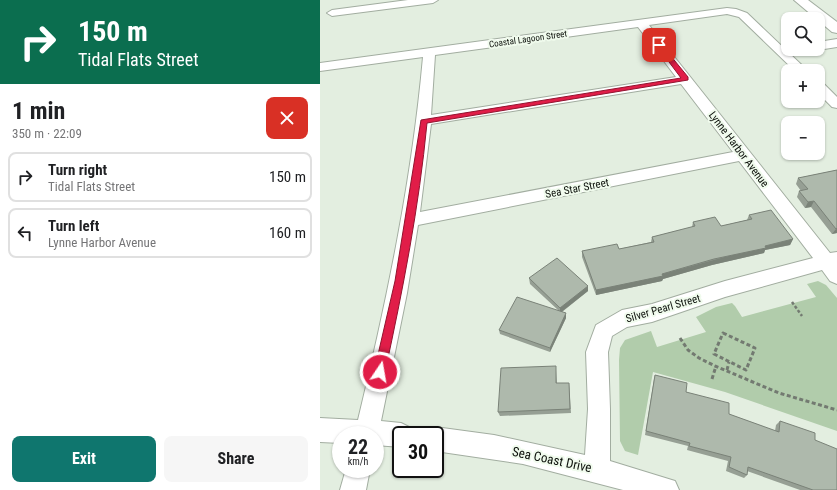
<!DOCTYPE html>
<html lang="en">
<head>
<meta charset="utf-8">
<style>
  :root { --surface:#fff; --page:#f6f6f6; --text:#202124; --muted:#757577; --line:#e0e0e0; --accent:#0f766e }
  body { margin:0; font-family:"Roboto Condensed",sans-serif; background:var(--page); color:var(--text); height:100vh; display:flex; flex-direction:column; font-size:15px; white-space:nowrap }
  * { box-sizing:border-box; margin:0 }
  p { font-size:13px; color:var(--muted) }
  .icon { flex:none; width:22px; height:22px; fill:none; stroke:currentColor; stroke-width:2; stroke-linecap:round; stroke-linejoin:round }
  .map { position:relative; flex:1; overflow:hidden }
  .details { display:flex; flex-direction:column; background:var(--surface); width:320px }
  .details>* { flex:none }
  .hud { background:#0b6e4f; color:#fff; overflow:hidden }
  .tools { position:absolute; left:461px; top:12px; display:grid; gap:8px }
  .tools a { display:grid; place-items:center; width:44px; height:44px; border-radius:8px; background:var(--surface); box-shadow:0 1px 3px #0004; font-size:20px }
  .speed { position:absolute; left:12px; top:426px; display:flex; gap:8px; font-size:20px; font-weight:700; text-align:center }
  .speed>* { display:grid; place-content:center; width:52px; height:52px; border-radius:50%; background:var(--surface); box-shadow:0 1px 3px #0004; line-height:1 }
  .speed small { font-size:10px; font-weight:400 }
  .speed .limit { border:2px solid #111; border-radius:6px; background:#fff; color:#111 }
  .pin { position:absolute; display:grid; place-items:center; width:34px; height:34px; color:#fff; margin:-17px; border-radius:8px; box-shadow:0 2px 6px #0006 }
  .me { position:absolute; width:44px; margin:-22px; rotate:12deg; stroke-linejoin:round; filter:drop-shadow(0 0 3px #0008) }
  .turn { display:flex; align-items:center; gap:14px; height:84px; padding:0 12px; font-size:18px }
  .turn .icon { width:52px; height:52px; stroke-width:2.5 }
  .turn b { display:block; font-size:28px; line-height:34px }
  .round { display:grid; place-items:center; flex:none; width:42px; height:42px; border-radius:8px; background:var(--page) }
  .head { display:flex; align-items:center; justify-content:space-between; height:68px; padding:0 12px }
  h1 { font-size:24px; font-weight:700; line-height:30px }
  .primary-button { display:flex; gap:8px; margin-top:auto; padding:8px 12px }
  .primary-button a { flex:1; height:46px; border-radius:8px; background:var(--accent); color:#fff; font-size:16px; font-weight:700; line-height:46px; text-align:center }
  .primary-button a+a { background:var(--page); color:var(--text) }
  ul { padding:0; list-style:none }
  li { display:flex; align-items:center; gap:12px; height:50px; margin:0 8px 6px; padding:0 4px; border:2px solid var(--line); border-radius:8px }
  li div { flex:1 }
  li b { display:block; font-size:15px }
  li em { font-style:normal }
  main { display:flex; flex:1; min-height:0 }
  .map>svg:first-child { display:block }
  .green { fill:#b1ccab }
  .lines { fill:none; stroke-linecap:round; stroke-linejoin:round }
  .minor-casing { stroke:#a2ada0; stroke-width:2 }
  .tertiary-casing { stroke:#a2ada0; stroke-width:2 }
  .path-far1 { stroke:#737a71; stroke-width:2.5; stroke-dasharray:3 2; stroke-linecap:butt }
  .path { stroke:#737a71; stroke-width:3; stroke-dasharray:4 2.5; stroke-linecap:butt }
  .minor { fill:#fff; fill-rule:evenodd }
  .tertiary { fill:#fff; fill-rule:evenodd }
  .wall { fill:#969f94 }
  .shaded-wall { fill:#7a8278 }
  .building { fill:#aeb9ac; stroke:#7a8278 }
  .route { fill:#e11d48; stroke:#92132f }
  .labels { text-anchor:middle; stroke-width:4; stroke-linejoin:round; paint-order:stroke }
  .far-street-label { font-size:9px; fill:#0c100b; stroke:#f0fbed }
  .street-label { font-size:11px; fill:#0c100b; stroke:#f0fbed }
  .near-street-label { font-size:13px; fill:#0c100b; stroke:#f0fbed }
</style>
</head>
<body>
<main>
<section class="details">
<div class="hud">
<div class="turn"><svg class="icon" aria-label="right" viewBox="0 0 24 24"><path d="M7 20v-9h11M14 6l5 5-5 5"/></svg><div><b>150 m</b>Tidal Flats Street</div></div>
</div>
<div class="head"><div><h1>1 min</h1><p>350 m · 22:09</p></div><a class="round" style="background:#d93025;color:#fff"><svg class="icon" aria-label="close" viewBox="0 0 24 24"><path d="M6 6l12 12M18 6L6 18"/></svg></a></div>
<ul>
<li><svg class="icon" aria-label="right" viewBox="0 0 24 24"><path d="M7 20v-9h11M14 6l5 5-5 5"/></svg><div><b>Turn right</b><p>Tidal Flats Street</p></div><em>150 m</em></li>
<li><svg class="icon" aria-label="left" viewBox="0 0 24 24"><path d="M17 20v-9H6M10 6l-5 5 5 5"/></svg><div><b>Turn left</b><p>Lynne Harbor Avenue</p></div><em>160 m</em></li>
</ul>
<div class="primary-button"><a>Exit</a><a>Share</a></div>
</section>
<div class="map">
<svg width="517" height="490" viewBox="0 0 517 490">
  <rect width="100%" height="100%" fill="#e3eee0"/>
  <polygon class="green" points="498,281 506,285 517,298 517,431 405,392 333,372 318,455 305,451 300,441 299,360 300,348 305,340 331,331 337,347 386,332 376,317 396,307 412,303 415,306 422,317 496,297 487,284"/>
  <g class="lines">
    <g class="minor-casing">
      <g id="minor">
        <polygon points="88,0 118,0 113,3 12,16 7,13 12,10"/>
        <path d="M407 8 416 9 427 13 488 71H475L419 17 407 14 329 25 510 253 517 252V284L510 281 502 270 405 297 332 322 307 327 292 336 288 352 290 409V461L355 481 359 490H303L203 464 115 451V435H105L107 431 115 427 174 435 265 455 268 409 266 352 276 325 302 310 332 304 405 281 493 258 419 161 98 225 87 293 61 421 81 423 89 427 93 435H81V447L55 445V435H21V443L0 442V418L38 420C67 300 92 180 103 57L0 71V63ZM318 27 356 77 111 115 115 55ZM361 84 413 152 100 212 111 124Z"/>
        <polygon points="517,39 517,47 498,50 496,49 498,49 498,42"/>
        <polygon points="498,82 503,83 517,97 517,108 512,107 498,93"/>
        <polygon points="26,469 50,469 46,490 20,490"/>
      </g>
    </g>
    <g class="tertiary-casing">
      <polygon id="tertiary" points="474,0 488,0 517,22 517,33 512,32"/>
    </g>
    <polyline class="path-far1" points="472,302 482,316"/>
    <g class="path">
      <polygon points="403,333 435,348 426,370 394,354"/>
      <polyline points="360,338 368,350 379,358 395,366 459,393 517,410"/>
      <polyline points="407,370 409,362"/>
      <polyline points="392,379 396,366"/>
    </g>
    <use href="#minor" class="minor"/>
    <use href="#tertiary" class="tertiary"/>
  </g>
  <g class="wall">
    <polygon points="517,170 517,233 512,234 491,207 485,208 477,197 479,191 481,191 476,184 478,178"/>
    <polygon points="429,215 473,239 470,245 445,250 444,253 392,265 343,279 342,281 276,295 262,257 262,251 299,249 331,242 332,237 372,227 373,222 401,226 427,220"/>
    <polygon points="209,278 268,286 268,291 242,312 246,318 230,352 180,334 179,330 238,310 210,284"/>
    <polygon points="236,370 237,383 249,383 251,413 180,416 178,412"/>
    <polygon points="335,375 366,392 409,414 455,431 456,425 460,421 495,440 517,490 480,490 427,471 427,475 424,478 406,471 408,461 367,450 368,446 325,435 334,379"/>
  </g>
  <g class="shaded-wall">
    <polygon points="494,201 491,207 485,208 488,202"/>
    <polygon points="517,228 517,233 512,234 516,229"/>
    <polygon points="473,239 470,245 445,250 444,253 392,265 343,279 342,281 276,295 276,290 342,274 445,246"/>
    <polygon points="268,286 268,291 240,313 240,308"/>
    <polygon points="246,313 246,318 230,352 230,348"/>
  </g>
  <g class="building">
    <polygon points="517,170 517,228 516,229 494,201 488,202 479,191 488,189 478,178"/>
    <polygon points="451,210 473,239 445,246 446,248 394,259 342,274 343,276 276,290 262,251 297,244 299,249 334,242 332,237 375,226 373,222 395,217 401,226 432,219 429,215"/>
    <polygon points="237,258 268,286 240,308 209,278"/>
    <polygon points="197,297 246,313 230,348 179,330"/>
    <polygon points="236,366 236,383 249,383 250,409 178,412 181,368"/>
    <polygon points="335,375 367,383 366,392 409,403 409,414 459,432 460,421 495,433 495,440 517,449 517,490 493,490 428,467 427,475 409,467 411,457 369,446 370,443 326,431"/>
  </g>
  <path class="route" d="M337 44H341L368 77V80L107 123C99 207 83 289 65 372L64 375 60 377 56 375 54 372 75 281 101 120 361 78 337 46Z"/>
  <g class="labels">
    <g class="far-street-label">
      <text transform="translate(208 39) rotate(-8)" y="3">Coastal Lagoon Street</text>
    </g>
    <g class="street-label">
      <text transform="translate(419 149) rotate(53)" y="4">Lynne Harbor Avenue</text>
      <text transform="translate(257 188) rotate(-11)" y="4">Sea Star Street</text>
      <text transform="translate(343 308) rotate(-16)" y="4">Silver Pearl Street</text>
    </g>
    <g class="near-street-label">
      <text transform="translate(232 459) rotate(12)" y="5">Sea Coast Drive</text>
    </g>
  </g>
</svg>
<div class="tools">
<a><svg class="icon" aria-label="search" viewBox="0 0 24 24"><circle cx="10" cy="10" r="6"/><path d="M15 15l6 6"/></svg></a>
<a>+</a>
<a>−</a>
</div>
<div class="speed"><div>22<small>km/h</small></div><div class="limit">30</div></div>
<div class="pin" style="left:339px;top:45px;background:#d93025"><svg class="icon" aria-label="arrive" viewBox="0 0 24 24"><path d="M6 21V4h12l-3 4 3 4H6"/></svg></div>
<svg class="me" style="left:60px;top:372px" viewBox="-20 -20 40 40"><circle r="17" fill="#e11d48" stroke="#fff" stroke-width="3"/><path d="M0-11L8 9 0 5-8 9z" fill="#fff"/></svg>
</div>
</main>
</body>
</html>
